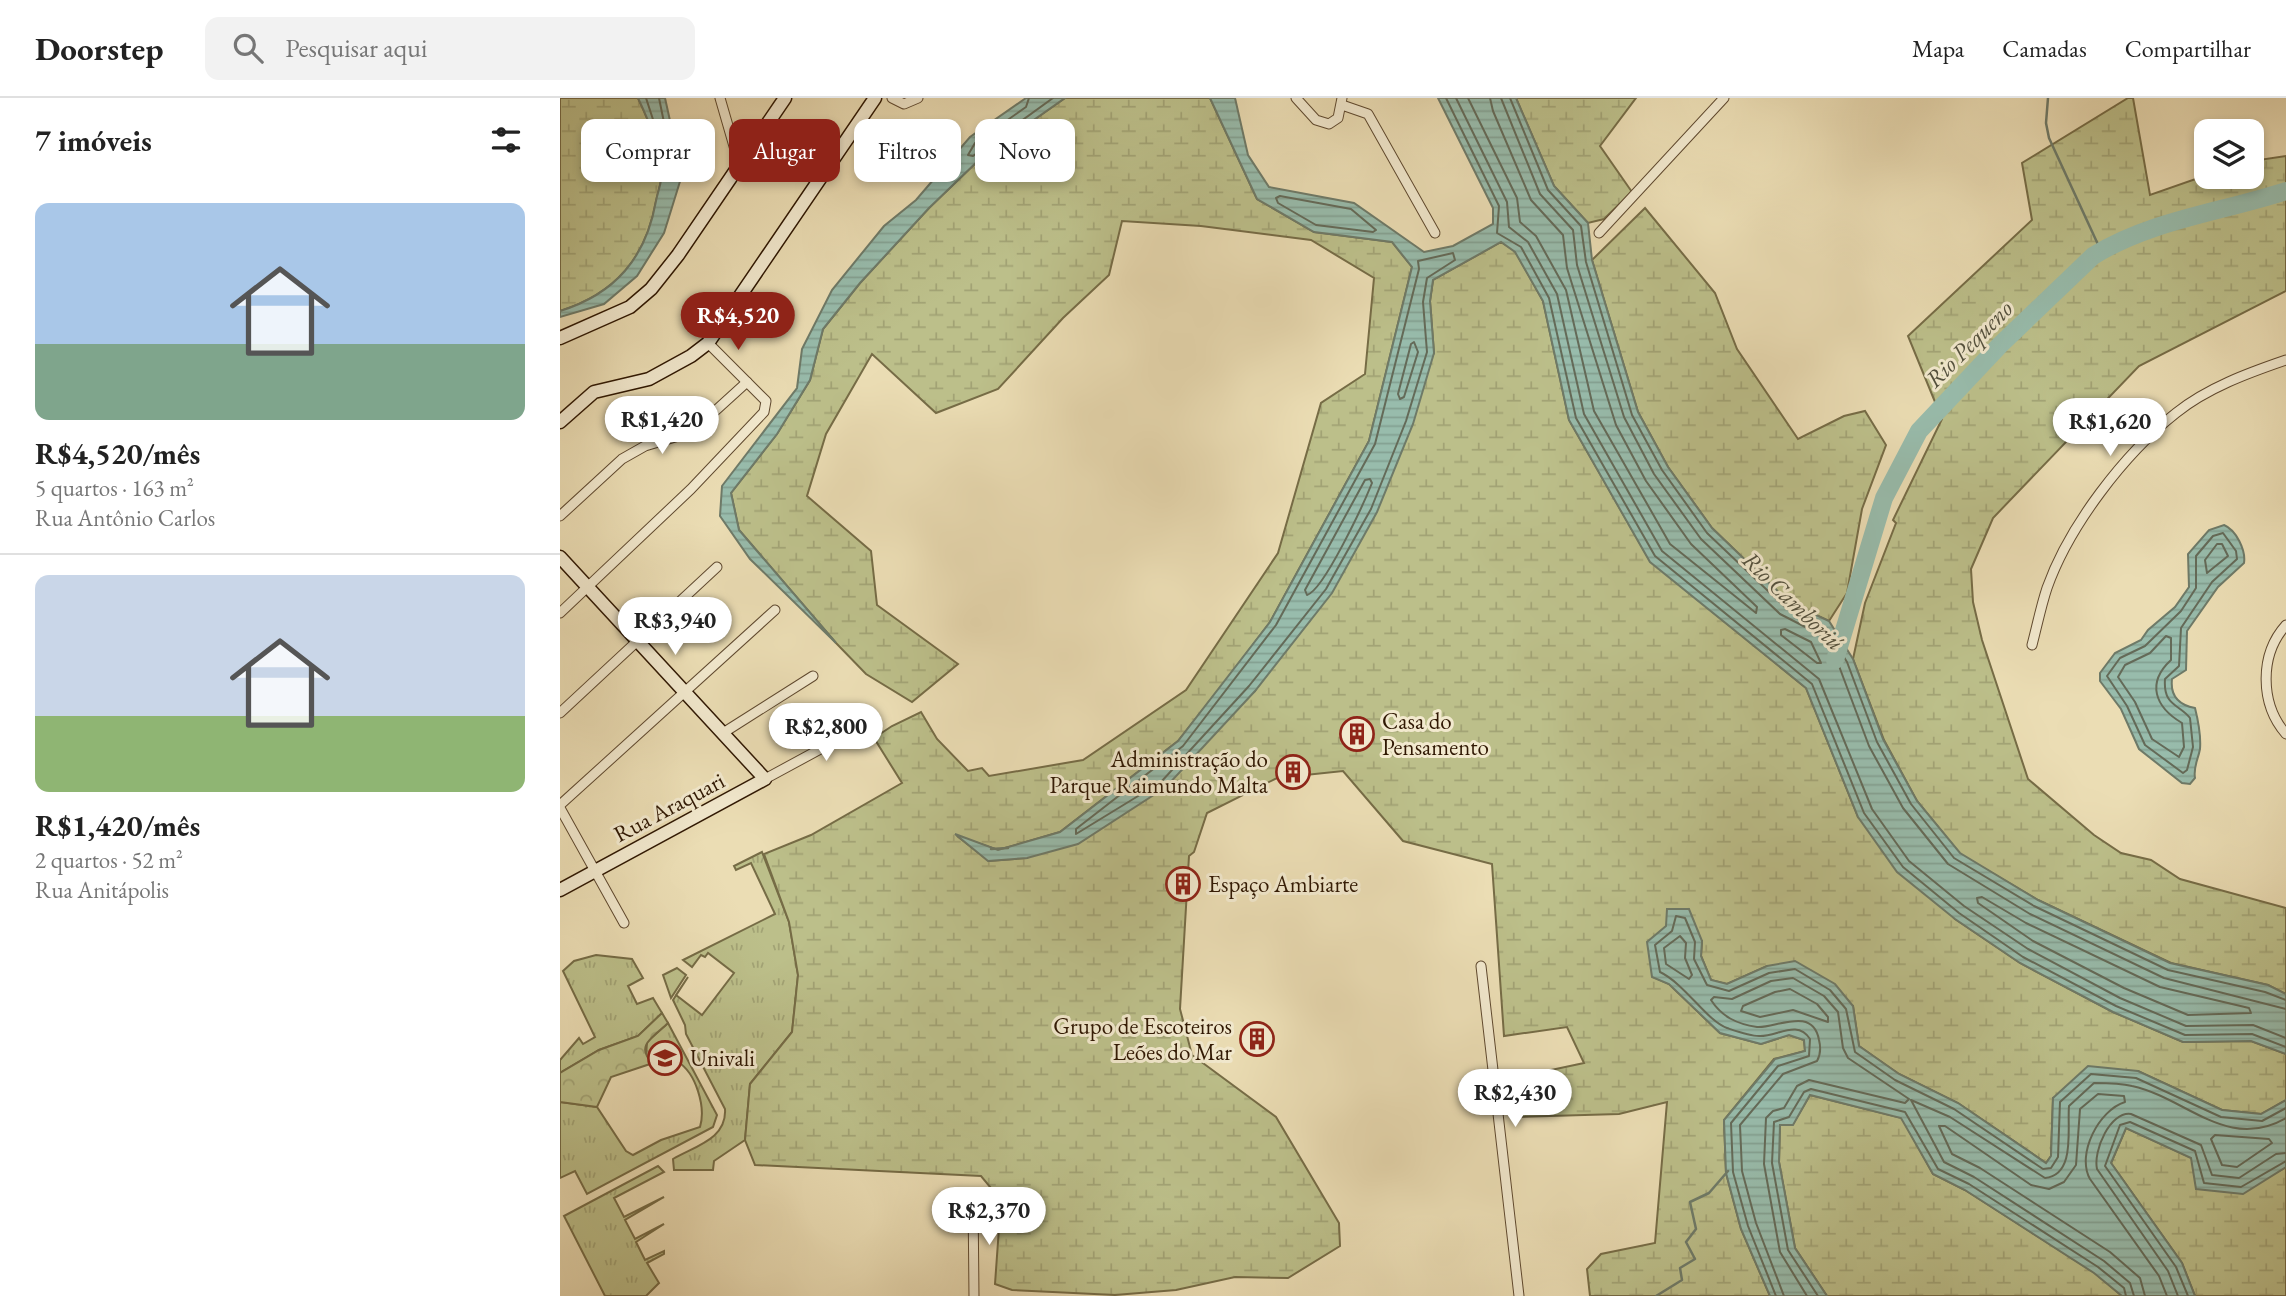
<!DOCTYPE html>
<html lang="pt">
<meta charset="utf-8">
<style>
:root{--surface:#fff;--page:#f2f2f2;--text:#222;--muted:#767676;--line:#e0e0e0;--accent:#8f2418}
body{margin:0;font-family:"EB Garamond",serif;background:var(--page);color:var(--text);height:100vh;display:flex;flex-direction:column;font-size:26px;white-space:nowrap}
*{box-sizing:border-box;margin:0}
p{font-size:23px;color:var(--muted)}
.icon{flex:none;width:38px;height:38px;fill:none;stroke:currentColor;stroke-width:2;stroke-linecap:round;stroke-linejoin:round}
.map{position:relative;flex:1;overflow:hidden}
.drawer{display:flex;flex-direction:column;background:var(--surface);width:560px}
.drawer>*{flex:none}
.top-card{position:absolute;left:21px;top:21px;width:665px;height:63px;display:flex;gap:14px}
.fabs{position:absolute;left:1634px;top:21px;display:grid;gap:14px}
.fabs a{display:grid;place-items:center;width:70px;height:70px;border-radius:14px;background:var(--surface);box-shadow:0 4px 10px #0003;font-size:35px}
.price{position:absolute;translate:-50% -60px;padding:0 16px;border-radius:24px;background:#fff;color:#222;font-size:23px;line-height:46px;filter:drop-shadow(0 2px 4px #0008)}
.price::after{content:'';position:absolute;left:50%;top:42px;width:21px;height:16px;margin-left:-10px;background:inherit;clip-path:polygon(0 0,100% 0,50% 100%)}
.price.current{background:var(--accent);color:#fff}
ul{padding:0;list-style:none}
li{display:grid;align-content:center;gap:14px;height:371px;padding:0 35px}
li+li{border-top:2px solid var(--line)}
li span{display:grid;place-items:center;height:217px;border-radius:14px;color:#555}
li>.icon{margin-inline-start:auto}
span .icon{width:126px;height:126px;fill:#fffc;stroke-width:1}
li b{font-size:30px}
h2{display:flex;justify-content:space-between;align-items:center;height:84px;padding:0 35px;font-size:30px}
.chip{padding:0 24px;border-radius:14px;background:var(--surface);box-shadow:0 4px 10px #0003;font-size:24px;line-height:63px}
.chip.current{background:var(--accent);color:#fff}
header{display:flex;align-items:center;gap:42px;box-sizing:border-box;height:98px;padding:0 35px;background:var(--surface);border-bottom:2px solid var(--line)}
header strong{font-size:33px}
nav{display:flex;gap:38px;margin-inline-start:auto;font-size:24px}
.search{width:490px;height:63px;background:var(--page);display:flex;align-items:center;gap:18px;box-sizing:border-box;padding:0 24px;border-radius:14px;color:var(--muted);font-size:26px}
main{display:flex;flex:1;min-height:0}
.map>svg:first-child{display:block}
</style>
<header>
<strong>Doorstep</strong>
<div class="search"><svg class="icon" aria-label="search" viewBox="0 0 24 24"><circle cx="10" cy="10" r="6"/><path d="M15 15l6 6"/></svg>Pesquisar aqui</div>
<nav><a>Mapa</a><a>Camadas</a><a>Compartilhar</a></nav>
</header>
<main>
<section class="drawer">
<h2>7 imóveis<svg class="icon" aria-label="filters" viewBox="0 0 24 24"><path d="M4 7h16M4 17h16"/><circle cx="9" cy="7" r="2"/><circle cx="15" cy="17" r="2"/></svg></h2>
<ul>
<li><span style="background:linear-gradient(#a9c7e8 65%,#7fa58c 0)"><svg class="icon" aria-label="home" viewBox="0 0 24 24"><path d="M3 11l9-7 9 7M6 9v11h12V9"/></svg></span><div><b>R$4,520/mês</b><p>5 quartos · 163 m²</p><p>Rua Antônio Carlos</p></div></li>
<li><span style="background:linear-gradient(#c9d6e8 65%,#8fb573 0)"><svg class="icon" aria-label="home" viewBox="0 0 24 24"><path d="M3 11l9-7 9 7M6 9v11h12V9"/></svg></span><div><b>R$1,420/mês</b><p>2 quartos · 52 m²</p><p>Rua Anitápolis</p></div></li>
</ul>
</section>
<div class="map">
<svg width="1726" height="1198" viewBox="0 0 1726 1198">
<defs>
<pattern id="grass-tufts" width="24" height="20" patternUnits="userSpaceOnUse" patternTransform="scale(1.75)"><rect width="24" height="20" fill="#bcbf8a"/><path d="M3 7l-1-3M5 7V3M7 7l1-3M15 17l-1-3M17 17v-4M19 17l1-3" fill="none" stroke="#a2a375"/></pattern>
<pattern id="forest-crowns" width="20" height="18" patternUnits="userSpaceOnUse" patternTransform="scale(1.75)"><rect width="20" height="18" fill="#bcbf8a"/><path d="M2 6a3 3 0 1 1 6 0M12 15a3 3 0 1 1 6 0" fill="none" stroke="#a2a375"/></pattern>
<pattern id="wetland-marsh" width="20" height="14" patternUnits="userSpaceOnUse" patternTransform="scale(1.75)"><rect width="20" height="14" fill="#bcbf8a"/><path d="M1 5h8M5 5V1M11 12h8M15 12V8" fill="none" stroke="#a2a375"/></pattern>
<pattern id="water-rules" width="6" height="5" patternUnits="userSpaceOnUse" patternTransform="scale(1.75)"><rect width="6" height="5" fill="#98bcac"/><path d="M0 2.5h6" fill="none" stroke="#83a192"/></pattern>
</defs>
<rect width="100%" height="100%" fill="#ebddb4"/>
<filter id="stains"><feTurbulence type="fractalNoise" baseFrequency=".00286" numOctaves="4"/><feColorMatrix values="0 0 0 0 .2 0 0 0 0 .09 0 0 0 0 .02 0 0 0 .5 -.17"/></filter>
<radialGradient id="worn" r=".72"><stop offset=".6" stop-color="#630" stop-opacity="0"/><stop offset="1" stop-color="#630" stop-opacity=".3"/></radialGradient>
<g fill="url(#grass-tufts)" stroke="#766c46" stroke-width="2">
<path d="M 202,754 L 229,824 L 238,877 L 232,934 L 190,986 L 185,1042 L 154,1063 L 153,1072 L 114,1072 L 113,1061 C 135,1048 167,1041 165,1011 L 126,936 L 125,927 L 113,902 L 128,879 L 116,897 L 142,917 L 174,875 L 148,855 L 145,859 L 141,857 L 132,869 L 123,862 L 215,816 L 191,765 L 176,772 L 174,768 Z"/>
<polygon points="36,857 72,861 83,880 68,888 77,906 93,900 102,915 78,938 39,952 0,975 0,962 19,940 23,946 35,939 3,873 14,863"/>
<polygon points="117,870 126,877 111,900 103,877"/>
<path d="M 108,925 L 157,1017 L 153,1029 L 27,1096 L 15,1073 L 0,1080 L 0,1004 L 37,1009 L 66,1053 L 73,1057 L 101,1042 L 140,1029 C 146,1009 136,975 118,964 L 100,968 L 86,959 L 87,944 Z"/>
<polygon points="98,1068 104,1074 54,1100 64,1119 104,1099 65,1122 75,1141 104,1126 76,1144 85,1162 104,1153 104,1156 87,1165 99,1185 86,1198 45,1198 4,1118"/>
</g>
<path fill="url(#forest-crowns)" stroke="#766c46" stroke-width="2" d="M 102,915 L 108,925 C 96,937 73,948 93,965 L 51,979 L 37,1009 L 0,1004 L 0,975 L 39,952 L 78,938 Z"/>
<g fill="url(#wetland-marsh)" stroke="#766c46" stroke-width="2">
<path d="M 0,0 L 78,0 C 88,21 99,49 102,71 C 103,81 98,93 96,103 C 86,160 55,196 0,213 Z"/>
<polygon points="505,0 650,0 697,101 754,134 832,144 852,169 809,343 710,524 667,581 618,643 500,734 438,752 397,738 429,763 467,760 695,593 874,255 870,203 873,182 941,144 955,153 983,203 1009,322 1090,463 1246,590 1298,719 1395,821 1460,865 1553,914 1623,944 1691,943 1726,956 1726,1002 1701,1016 1662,1012 1578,973 1493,1000 1491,1058 1486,1065 1398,1005 1339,976 1299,948 1293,908 1207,868 1167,886 1151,882 1141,858 1142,843 1106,828 1093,879 1109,886 1160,935 1201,946 1229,937 1244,942 1245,953 1214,961 1164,1022 1166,1075 1181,1131 1210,1198 1030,1198 1027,1171 1041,1156 1095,1145 1107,1004 1059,1016 954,1019 949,981 1024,965 1007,929 944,938 932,766 843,743 783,673 717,680 647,715 634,754 629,758 620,911 632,957 716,1019 779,1125 780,1148 728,1180 675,1179 616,1192 555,1197 452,1192 435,1186 441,1102 421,1078 195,1067 185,1042 190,986 232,934 238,877 229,824 204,756 251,737 342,685 314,640 332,628 361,614 377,641 408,673 422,670 429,678 523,662 626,592 718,455 761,305 805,276 814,180 751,142 641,128 562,123 549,177 503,220 438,291 376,315 312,256 266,336 247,398 311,453 317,507 398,566 352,604 306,576 276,545 179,432 171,395 217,336 250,282 263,231 300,185 369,110 424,57"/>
<polygon points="956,0 1076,0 1040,48 1072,94 1044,121 1028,125 994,88"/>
<polygon points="1568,0 1573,0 1590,97 1647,77 1692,79 1692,63 1726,58 1726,193 1579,268 1433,420 1411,471 1413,504 1422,542 1468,681 1534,737 1561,755 1591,762 1620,781 1726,810 1726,896 1708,887 1611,865 1478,802 1400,756 1357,703 1324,642 1293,561 1305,505 1336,425 1333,422 1382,321 1348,238 1472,122 1462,65"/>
<polygon points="1085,110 1155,195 1177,251 1238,341 1284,318 1305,313 1326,347 1302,411 1287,495 1269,523 1230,505 1152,430 1108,369 1078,314 1032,162"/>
<polygon points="1250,997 1342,1020 1373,1076 1405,1092 1535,1175 1562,1198 1267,1198 1235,1150 1219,1064 1220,1026 1233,1026"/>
<polygon points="1566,1030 1632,1060 1705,1081 1726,1069 1726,1198 1635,1198 1622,1165 1551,1065"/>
</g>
<g fill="url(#water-rules)" stroke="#6e7a68" stroke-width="2">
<path d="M 78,0 L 105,0 L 122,77 L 104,135 L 77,178 L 44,206 L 0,219 L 0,213 C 55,196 86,160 96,103 C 98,93 103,81 102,71 C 99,49 88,21 78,0 Z"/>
<polygon points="466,0 505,0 424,57 369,110 300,185 263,231 250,282 217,336 171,395 179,432 276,545 190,461 160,418 162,388 237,290 242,251 272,192 324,128 356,102 410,39"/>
<polygon points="650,0 675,0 688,57 709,89 794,105 864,154 893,148 933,126 933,110 878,0 956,0 994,88 1028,125 1032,162 1078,314 1108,369 1152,430 1230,505 1269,523 1293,561 1323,641 1357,703 1400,755 1478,802 1610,865 1708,887 1726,896 1726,956 1691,943 1623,944 1553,914 1460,865 1395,821 1337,774 1298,719 1246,590 1090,464 1009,322 983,203 955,154 941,144 873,182 870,203 874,255 853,326 817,414 772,495 695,593 606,689 518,746 467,760 428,763 395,736 438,752 500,734 618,643 710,524 809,343 852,169 832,144 754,134 697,101"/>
<path d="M 1664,427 C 1676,432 1686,452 1684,465 L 1658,489 L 1627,533 L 1626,572 L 1612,581 C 1610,598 1619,607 1635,610 C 1638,622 1641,639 1640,651 C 1638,662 1633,669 1635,680 L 1630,686 L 1622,685 L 1579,651 L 1561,611 L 1540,583 L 1540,575 L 1555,555 L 1581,542 L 1588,532 L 1615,509 L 1629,489 L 1628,456 L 1649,432 Z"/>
<polygon points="1107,811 1129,811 1142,843 1141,858 1151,882 1167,886 1207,868 1235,863 1275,886 1293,908 1299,948 1339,976 1398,1005 1486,1065 1491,1058 1493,1000 1528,968 1578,973 1662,1012 1701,1016 1726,1002 1726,1069 1683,1096 1636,1091 1631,1060 1566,1030 1551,1065 1622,1165 1635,1198 1562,1198 1534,1175 1405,1092 1373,1076 1341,1020 1250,997 1233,1027 1220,1027 1219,1064 1235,1150 1267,1198 1210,1198 1181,1131 1166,1075 1164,1022 1215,961 1245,953 1244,942 1229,937 1201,946 1160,935 1109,886 1092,879 1087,844 1106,828"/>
</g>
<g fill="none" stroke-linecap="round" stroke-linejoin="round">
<g stroke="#646a58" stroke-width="2">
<polyline points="86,0 101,46 105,48 108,44 99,0"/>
<polyline points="469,0 466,9 415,45 408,57 413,58 493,0"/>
<polyline points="886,0 939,108 937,135 961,149 989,200 1016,320 1095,458 1252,586 1304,715 1343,769 1399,815 1463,859 1556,908 1625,937 1692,936 1726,949"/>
<polyline points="896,0 947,104 949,129 968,144 997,196 1024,316 1102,453 1259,581 1312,711 1349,763 1404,808 1468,851 1560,900 1626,928 1693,927 1726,940"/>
<polyline points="908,0 957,100 960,124 976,138 1006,192 1034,313 1110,446 1196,515 1197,509 1131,446 1086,383 1056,327 1007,170 1003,137 971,102 933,13 930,0"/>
<polyline points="941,0 980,96 1013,132 1017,167 1064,319 1094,376 1141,441 1220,516 1259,536 1279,568 1309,648 1343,710 1388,766 1470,816 1604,880 1726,911"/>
<polyline points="950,0 988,92 1021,128 1026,164 1072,317 1102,372 1147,435 1226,510 1265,529 1287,564 1317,644 1351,706 1394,760 1474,808 1608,872 1705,894 1726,902"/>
<polygon points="720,98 791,111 816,132 813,134 756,127 718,105 716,100"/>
<polygon points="893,155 895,162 867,180 863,204 867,254 846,323 811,411 766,491 689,588 601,684 516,736 516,731 623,648 716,527 815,346 859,171 858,163"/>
<polygon points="854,244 858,254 844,299 840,301 838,296 851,246"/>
<path d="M 810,381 L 812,385 C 804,405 764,492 747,497 L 745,492 L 805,382 Z"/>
<path d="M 1663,435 L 1676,453 L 1677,461 L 1652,484 L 1621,530 L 1619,568 L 1605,581 C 1603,608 1619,606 1630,620 L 1633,649 L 1627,672 L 1623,675 L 1585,647 L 1567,608 L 1547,578 L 1560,560 L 1585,548 L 1621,513 L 1636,490 L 1636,458 L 1653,438 Z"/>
<polygon points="1657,446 1662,446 1668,458 1647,475 1645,462"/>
<polygon points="1225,531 1251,544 1261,565 1257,565 1221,537 1221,532"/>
<path d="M 1606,538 L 1611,540 L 1611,562 C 1586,585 1595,609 1622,625 L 1624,649 L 1619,659 L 1592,641 L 1575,604 L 1558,579 L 1565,567 L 1590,555 Z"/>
<polygon points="1422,799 1466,825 1600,889 1689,910 1691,915 1628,917 1564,890 1473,843 1418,805 1417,800"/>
<polygon points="1120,838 1126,845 1125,860 1132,877 1129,881 1106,866 1104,850"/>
<polygon points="1230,891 1257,906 1268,919 1268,924 1233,912 1200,919 1181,913 1183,908 1215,894"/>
<polygon points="1655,1037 1709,1041 1712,1045 1677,1069 1662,1067 1651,1041"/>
<path d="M 1216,1198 L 1188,1128 L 1173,1074 L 1171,1025 L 1218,968 L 1249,958 L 1250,941 C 1237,921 1217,939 1199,938 C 1190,938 1176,933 1167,930 C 1147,923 1125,886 1100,874 L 1095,847 L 1112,833 L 1116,818 L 1125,820 L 1135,844 L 1134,861 L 1147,887 L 1169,893 L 1209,875 L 1235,871 L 1270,892 L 1286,911 L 1295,954 L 1335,982 L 1394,1011 L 1483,1071 L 1491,1070 L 1498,1059 L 1500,1004 L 1531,976 L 1576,980 L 1661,1019 L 1702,1023 L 1726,1010"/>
<path d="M 1224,1198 L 1196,1125 L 1182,1073 L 1180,1027 L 1223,976 L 1257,963 C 1261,956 1261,950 1259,942 C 1253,907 1214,931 1197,929 C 1177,926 1162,919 1151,902 L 1154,899 L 1172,901 L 1211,883 L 1233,880 L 1264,898 L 1278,914 L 1283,950 L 1288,960 L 1349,1001 L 1345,1005 L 1249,982 L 1237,988 L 1224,1010 L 1213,1013 L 1206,1020 L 1204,1066 L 1220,1154 L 1247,1198"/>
<polyline points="1258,1198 1228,1152 1212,1065 1214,1024 1229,1019 1244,994 1251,991 1345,1014 1378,1071 1409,1086 1538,1169 1564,1190 1566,1198"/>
<path d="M 1574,1198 L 1570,1185 L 1544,1163 L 1414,1079 L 1384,1064 L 1351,1002 L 1390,1019 L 1485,1080 C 1516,1077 1507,1030 1509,1008 L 1534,985 C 1546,985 1560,985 1572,988 C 1627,1000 1667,1054 1726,1020"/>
<path d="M 1585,1198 L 1580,1180 L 1550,1154 L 1420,1070 L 1392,1056 L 1379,1028 L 1385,1028 L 1471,1087 L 1489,1091 L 1504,1084 L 1516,1067 L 1520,1011 L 1538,996 L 1564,998 L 1565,1004 C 1539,1012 1516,1056 1530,1081 L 1599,1178 L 1607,1198"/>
<path d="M 1618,1198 L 1608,1173 L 1537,1071 C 1533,1053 1550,1013 1571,1016 L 1641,1047 L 1652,1077 L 1679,1080 L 1716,1056 L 1726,1055"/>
<polyline points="1628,1198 1616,1169 1545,1068 1560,1027 1570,1024 1635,1053 1644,1085 1681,1089 1726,1063"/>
</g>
<g stroke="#6e7a68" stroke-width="2.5">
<polyline points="1488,0 1486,25 1489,40 1541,153"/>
<polyline points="431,751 448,750"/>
<polyline points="1096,1198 1122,1182 1120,1170 1135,1161 1126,1144 1136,1131 1130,1104 1149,1095 1168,1073"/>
</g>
<path stroke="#98bcac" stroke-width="18" d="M 1275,562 L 1324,400 L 1359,333 L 1440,247 L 1533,158 C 1591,122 1662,114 1726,93"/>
<g stroke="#5f492f" stroke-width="11">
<g id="street">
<polyline points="160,0 180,69"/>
<polyline points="332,0 344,6 358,0"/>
<polyline points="736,0 756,22 769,26 778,20 782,0"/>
<polyline points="782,7 808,16 875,135"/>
<polyline points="1039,135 1164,0"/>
<polyline points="0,418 62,361 85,348 132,334 187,284"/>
<polyline points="0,515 131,391 204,314 206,303 148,245"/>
<path d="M 1726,527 C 1699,557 1700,606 1726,636"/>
<path d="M 1472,547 C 1477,528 1481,508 1487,490 C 1509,428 1564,356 1616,315 C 1647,290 1688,275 1726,262"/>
<polyline points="0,615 157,469"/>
<polyline points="163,635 253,578"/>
<polyline points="205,681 312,623"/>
<polyline points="0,707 215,512"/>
<polyline points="0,710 64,825"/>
<polyline points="921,868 959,1198"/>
<polyline points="413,1100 414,1198"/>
</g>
</g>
<g stroke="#301803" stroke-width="15">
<g id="secondary">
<polyline points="0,240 70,209 91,191 118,157 225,0"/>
<polyline points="0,324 34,294 89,281 131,258 148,245 315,0"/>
<polyline points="0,459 205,681 0,792"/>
</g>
</g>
<use href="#street" stroke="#f2e9ce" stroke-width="9"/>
<use href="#secondary" stroke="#f2e9ce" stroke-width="12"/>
</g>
<defs>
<g id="building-ring" transform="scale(1.75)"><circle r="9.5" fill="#f2e9ce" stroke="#8f2418" stroke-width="1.5"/><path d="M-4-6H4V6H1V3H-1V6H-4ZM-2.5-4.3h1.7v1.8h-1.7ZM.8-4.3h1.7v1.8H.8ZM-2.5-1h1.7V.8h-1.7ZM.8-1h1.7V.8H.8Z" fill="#8f2418"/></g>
<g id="university-ring" transform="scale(1.75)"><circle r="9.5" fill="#f2e9ce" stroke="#8f2418" stroke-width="1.5"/><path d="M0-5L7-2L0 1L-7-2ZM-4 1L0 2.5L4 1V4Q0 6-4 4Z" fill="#8f2418"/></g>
</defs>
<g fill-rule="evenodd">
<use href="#building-ring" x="797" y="636"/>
<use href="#building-ring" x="733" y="674"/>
<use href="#building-ring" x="623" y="786"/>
<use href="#building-ring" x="697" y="941"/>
<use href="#university-ring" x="105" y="960"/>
</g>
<g text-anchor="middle" stroke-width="6" stroke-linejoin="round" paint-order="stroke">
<g font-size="23" fill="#301803" stroke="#f2e9ce" text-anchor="start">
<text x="822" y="631">Casa do<tspan x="822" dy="26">Pensamento</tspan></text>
<text x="708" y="669" text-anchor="end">Administração do<tspan x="708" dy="26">Parque Raimundo Malta</tspan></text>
<text x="648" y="794">Espaço Ambiarte</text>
<text x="672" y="936" text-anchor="end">Grupo de Escoteiros<tspan x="672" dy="26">Leões do Mar</tspan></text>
<text x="130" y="968">Univali</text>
</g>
<g font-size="23" fill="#301803" stroke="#f2e9ce">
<text transform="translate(109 709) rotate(-28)" y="8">Rua Araquari</text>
</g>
<g font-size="24" font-style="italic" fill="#54513e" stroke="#f2e9ce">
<text transform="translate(1409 246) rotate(-45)" y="8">Rio Pequeno</text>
<text transform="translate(1233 503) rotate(44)" y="8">Rio Camboriú</text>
</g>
</g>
<rect width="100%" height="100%" filter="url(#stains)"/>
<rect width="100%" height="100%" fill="url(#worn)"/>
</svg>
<div class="fabs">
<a><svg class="icon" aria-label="layers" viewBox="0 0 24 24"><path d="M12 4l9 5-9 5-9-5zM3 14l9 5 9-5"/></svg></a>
</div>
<b class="price current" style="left:178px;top:254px">R$4,520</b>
<b class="price" style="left:102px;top:358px">R$1,420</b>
<b class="price" style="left:1550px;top:360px">R$1,620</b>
<b class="price" style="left:115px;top:559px">R$3,940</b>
<b class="price" style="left:266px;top:665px">R$2,800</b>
<b class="price" style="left:955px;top:1031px">R$2,430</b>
<b class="price" style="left:429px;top:1149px">R$2,370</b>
<div class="top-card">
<a class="chip">Comprar</a>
<a class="chip current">Alugar</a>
<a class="chip">Filtros</a>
<a class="chip">Novo</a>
</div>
</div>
</main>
